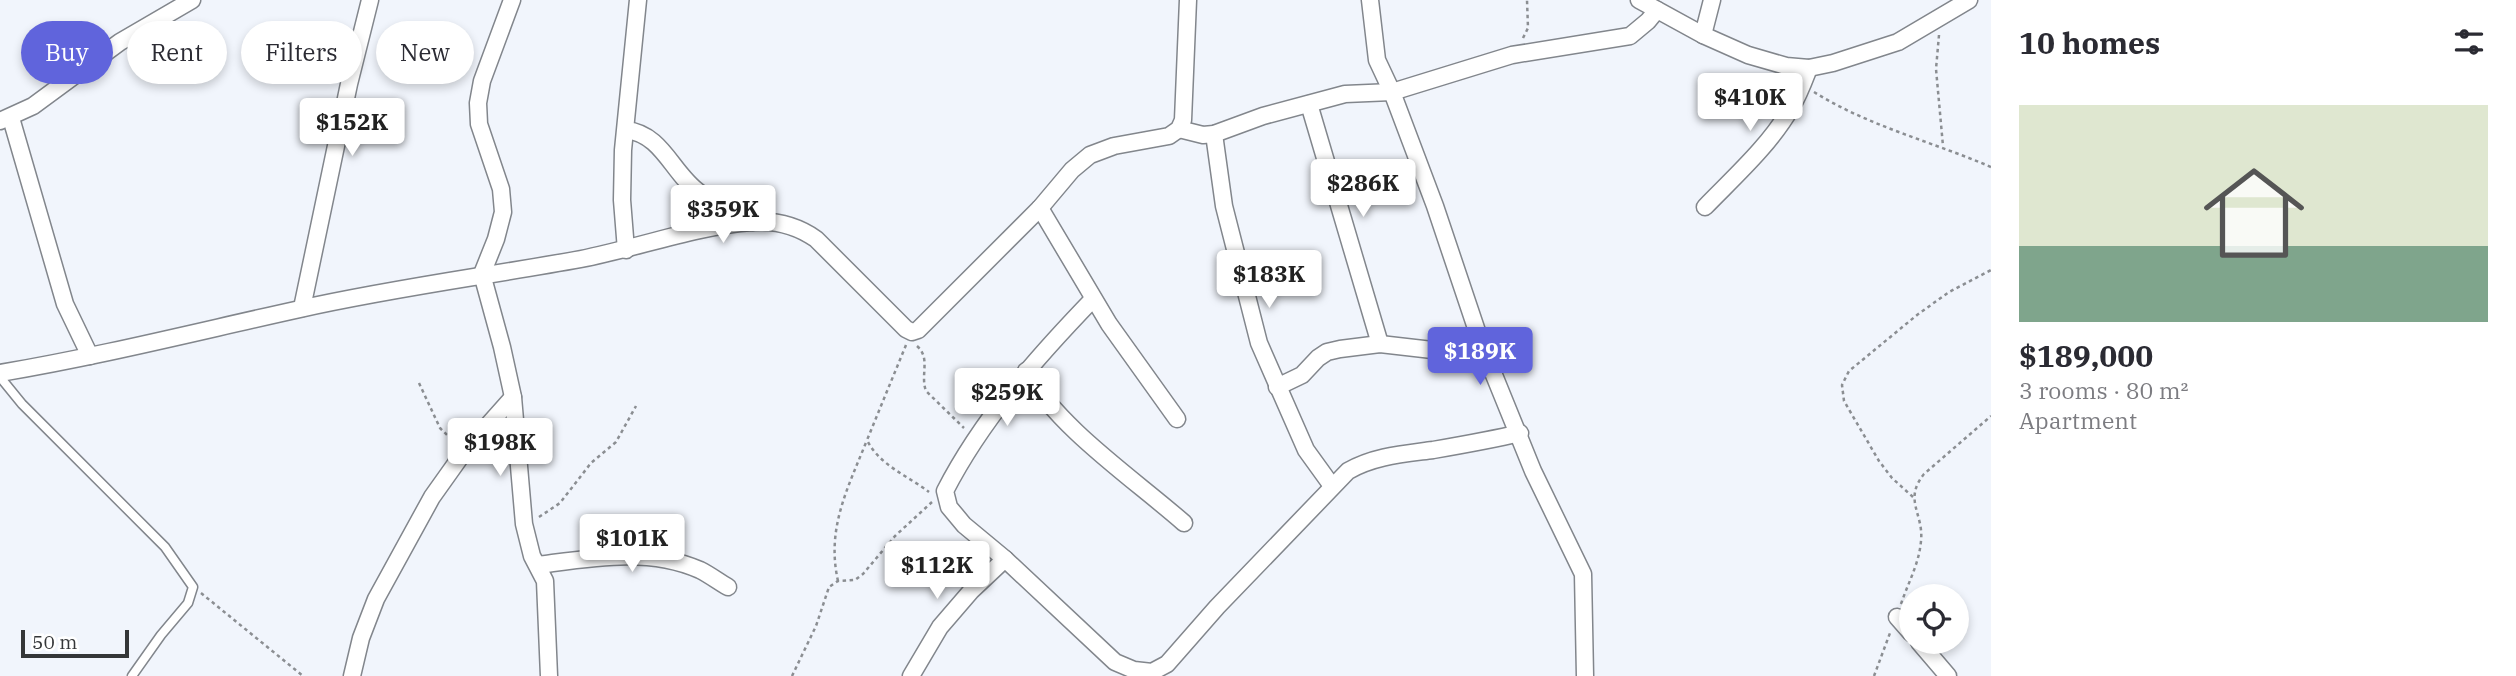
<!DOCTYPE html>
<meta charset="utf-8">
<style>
:root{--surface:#fff;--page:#f2f2f3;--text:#2b2b33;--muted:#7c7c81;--line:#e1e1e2;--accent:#6064dc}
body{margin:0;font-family:"IBM Plex Serif",serif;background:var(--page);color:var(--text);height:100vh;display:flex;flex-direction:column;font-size:26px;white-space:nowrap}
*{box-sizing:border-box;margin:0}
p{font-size:23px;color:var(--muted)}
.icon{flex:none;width:38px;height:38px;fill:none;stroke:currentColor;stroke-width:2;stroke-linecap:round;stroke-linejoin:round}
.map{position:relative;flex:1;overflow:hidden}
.drawer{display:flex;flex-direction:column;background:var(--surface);width:525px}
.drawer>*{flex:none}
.top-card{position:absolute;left:21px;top:21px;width:665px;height:63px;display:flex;gap:14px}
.buttons{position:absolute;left:1899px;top:584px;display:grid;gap:14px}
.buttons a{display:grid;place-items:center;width:70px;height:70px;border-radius:50%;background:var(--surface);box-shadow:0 4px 10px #0003;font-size:35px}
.scale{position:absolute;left:21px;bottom:18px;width:108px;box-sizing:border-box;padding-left:7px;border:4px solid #343638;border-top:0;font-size:19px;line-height:24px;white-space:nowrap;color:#343638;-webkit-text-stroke:5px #fff;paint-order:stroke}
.price{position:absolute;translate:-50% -60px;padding:0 16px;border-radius:7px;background:#fff;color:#222;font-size:23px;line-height:46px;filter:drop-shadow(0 2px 4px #0008)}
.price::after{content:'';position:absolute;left:50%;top:42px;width:21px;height:16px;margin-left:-10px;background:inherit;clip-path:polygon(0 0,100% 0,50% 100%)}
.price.active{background:var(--accent);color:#fff}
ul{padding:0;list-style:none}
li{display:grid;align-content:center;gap:14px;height:371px;padding:0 28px}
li+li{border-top:2px solid var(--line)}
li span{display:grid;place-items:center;height:217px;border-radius:0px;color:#555}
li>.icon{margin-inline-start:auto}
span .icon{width:126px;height:126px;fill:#fffc;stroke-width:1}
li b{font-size:30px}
h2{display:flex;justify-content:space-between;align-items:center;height:84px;padding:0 28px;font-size:30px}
.tag{padding:0 24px;border-radius:32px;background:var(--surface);box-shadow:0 4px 10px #0003;font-size:24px;line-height:63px}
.tag.active{background:var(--accent);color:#fff}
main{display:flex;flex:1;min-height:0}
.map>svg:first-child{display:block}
</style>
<main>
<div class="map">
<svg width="1991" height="676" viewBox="0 0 1991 676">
<rect width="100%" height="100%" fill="#f1f5fc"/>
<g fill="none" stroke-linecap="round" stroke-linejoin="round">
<g stroke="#82868c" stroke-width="11">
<polyline id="service" points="0,377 22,404 165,547 193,587 188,603 161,635 132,676"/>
</g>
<g stroke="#82868c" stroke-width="19">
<g id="minor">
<polyline points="512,0 482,81 478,103 479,124 501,189 503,212 496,239 482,274 502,347 513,397 524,524 532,556 545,581 549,676"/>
<polyline points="1370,0 1377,60 1392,92 1435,206 1481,343 1533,471 1583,574 1585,676"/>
<polyline points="1639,0 1703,35 1748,55 1786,66 1809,68 1833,63 1898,42 1969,0"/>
<polyline points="1703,35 1712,0"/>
<polyline points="1309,104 1380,344"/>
<polyline points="11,118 65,304 90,356"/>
<polyline points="0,121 33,106 120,42 192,0"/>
<polyline points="1179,129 1203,135 1214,134 1263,116 1345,94 1392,92 1512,55 1630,36 1648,21 1657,10"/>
<path d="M 626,130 C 663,134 672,174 700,193 C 722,206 732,199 753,222"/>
<polyline points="1214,134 1224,206 1259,343 1306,450 1332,486"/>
<path d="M 1705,207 C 1735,176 1769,146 1791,108 C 1799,95 1804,81 1809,68"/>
<polyline points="1040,208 1109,324 1177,419"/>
<polyline points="626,250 622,200 623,150 638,0"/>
<path d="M 1093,299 C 1037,357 982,419 945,491 L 949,507 L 964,525 L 1005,559 L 1115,662 L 1134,670 L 1152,672 L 1167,664 L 1217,607 L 1348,471 C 1374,456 1403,454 1433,450 C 1462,445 1491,440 1520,433"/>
<polyline points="302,308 349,84 370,0"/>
<path d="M 1026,371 C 1058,428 1134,479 1184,523"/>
<path d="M 0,373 C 101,356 200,331 300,309 C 393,288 488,276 581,259 C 637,248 697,226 752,222 C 776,220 796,225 816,239 L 906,329 L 912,332 L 918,330 L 1040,208 L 1072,170 L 1090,155 L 1114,146 L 1169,136 L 1179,129 L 1183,120 L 1188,0"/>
<polyline points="1277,387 1302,375 1318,358 1327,352 1340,349 1380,344 1441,351 1457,350 1481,343"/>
<path d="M 538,565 C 591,558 649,547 700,570 C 710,575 719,582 728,587"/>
<polyline points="1897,617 1911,633"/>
<polyline points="1919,642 1948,676"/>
<polyline points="352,676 361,638 376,599 432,497 464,452 513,397"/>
<polyline points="911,676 940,627 971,591 1005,559"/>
</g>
</g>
<g stroke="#8b8e92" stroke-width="2.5" stroke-dasharray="3.5 3.5" stroke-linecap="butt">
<polyline points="1939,35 1936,69 1943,146"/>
<polyline points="1523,38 1528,28 1527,0"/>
<path d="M 1814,92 C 1868,126 1933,142 1991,167"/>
<path d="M 906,345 L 867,440 C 879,465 908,476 929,492"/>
<path d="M 917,346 C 931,358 920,375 926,391 L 964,428"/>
<polyline points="419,383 440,428 454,442"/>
<polyline points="1913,497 1892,478 1879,461 1844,401 1842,385 1849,371 1917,315 1949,292 1991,270"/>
<polyline points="539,517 560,503 591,463 616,442 636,406"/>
<path d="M 838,581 C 826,528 848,488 867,440"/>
<polyline points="201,593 303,676"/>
<path d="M 1901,604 C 1908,583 1919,564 1921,541 C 1924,514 1903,500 1924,474 L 1991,416"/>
<polyline points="792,676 816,626 829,587 838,581 855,580 863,574 895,536 932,502"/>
<polyline points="1874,676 1890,633"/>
</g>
<use href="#service" stroke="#fff" stroke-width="8"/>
<use href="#minor" stroke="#fff" stroke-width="16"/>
</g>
</svg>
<div class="buttons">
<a><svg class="icon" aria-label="locate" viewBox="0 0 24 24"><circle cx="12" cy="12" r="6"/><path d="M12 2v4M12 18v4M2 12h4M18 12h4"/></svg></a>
</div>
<div class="scale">50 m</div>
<b class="price" style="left:1750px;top:133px">$410K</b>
<b class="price" style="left:352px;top:158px">$152K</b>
<b class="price" style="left:1363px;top:219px">$286K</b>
<b class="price" style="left:723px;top:245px">$359K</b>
<b class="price" style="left:1269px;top:310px">$183K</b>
<b class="price active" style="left:1480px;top:387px">$189K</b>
<b class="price" style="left:1007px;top:428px">$259K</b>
<b class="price" style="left:500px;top:478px">$198K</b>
<b class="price" style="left:632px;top:574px">$101K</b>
<b class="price" style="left:937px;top:601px">$112K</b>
<div class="top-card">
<a class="tag active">Buy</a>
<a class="tag">Rent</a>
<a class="tag">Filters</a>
<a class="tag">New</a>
</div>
</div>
<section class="drawer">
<h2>10 homes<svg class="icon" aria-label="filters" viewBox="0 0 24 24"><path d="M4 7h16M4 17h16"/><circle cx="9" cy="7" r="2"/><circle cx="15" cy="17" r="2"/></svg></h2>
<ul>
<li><span style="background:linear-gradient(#dfe7d0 65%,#7fa58c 0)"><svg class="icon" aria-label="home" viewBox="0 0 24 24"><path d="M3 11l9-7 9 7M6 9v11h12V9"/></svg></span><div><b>$189,000</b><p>3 rooms · 80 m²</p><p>Apartment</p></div></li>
</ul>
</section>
</main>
